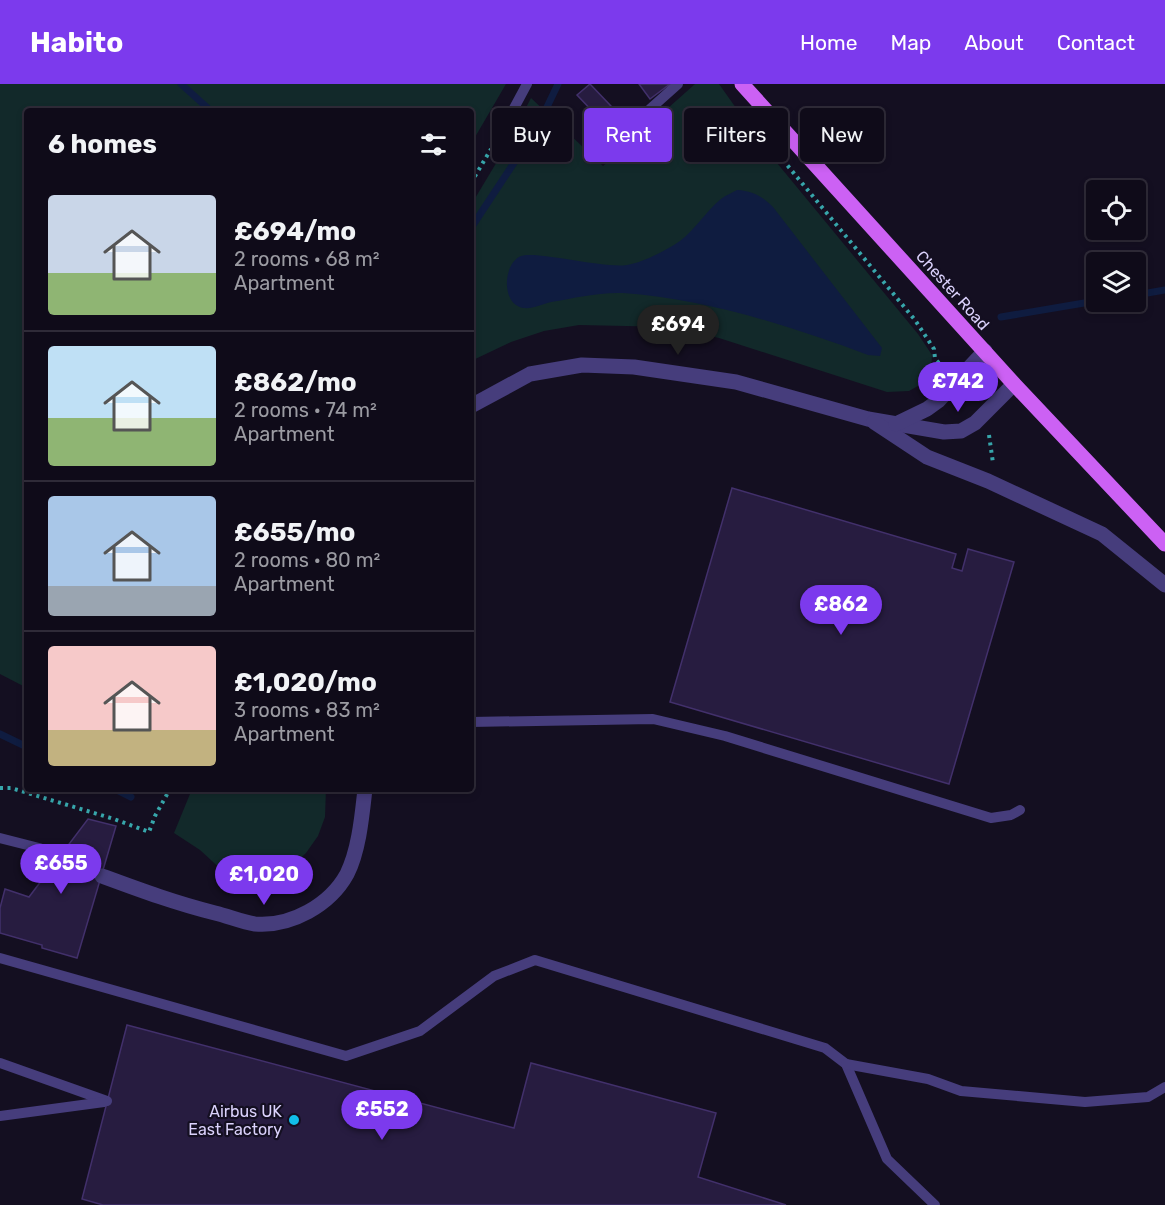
<!DOCTYPE html>
<meta charset="utf-8">
<style>
:root{--surface:#0f0b19;--page:#181422;--text:#f1f3f6;--muted:#9b9ba2;--line:#2f2b38;--accent:#7c3aed}
body{margin:0;font-family:Rubik,sans-serif;background:var(--page);color:var(--text);height:100vh;display:flex;flex-direction:column;font-size:22px;white-space:nowrap}
*{box-sizing:border-box;margin:0}
p{font-size:20px;color:var(--muted)}
.icon{flex:none;width:33px;height:33px;fill:none;stroke:currentColor;stroke-width:2;stroke-linecap:round;stroke-linejoin:round}
.map{position:relative;flex:1;overflow:hidden}
.details{position:absolute;left:24px;top:24px;width:450px;height:684px;display:flex;flex-direction:column;background:var(--surface);border-radius:6px;box-shadow:0 3px 9px #0003,0 0 0 2px var(--line)}
.details>*{flex:none}
.banner{position:absolute;left:492px;top:24px;width:570px;height:54px;display:flex;gap:12px}
.buttons{position:absolute;left:1086px;top:96px;display:grid;gap:12px}
.buttons a{display:grid;place-items:center;width:60px;height:60px;border-radius:6px;background:var(--surface);box-shadow:0 3px 9px #0003,0 0 0 2px var(--line);font-size:30px}
.price{position:absolute;translate:-50% -51px;padding:0 14px;border-radius:21px;background:var(--accent);color:#fff;font-size:20px;line-height:39px;filter:drop-shadow(0 2px 3px #0008)}
.price::after{content:'';position:absolute;left:50%;top:36px;width:18px;height:14px;margin-left:-9px;background:inherit;clip-path:polygon(0 0,100% 0,50% 100%)}
.price.active{background:#222;color:#fff}
ul{padding:0;list-style:none}
li{display:flex;align-items:center;gap:18px;height:150px;padding:0 24px}
li+li{border-top:2px solid var(--line)}
li span{display:grid;place-items:center;flex:none;width:168px;height:120px;border-radius:6px;color:#555}
li>.icon{margin-inline-start:auto}
span .icon{width:72px;height:72px;fill:#fffc;stroke-width:1}
li b{font-size:26px}
h2{display:flex;justify-content:space-between;align-items:center;height:72px;padding:0 24px;font-size:26px}
.pill{padding:0 21px;border-radius:6px;background:var(--surface);box-shadow:0 3px 9px #0003,0 0 0 2px var(--line);font-size:21px;line-height:54px}
.pill.active{background:var(--accent);color:#fff}
header{display:flex;align-items:center;gap:36px;box-sizing:border-box;height:84px;padding:0 30px;background:var(--accent);color:#fff}
header strong{font-size:28px}
nav{display:flex;gap:33px;margin-inline-start:auto;font-size:21px}
.map>svg:first-child{display:block}
</style>
<header>
<strong>Habito</strong>
<nav><a>Home</a><a>Map</a><a>About</a><a>Contact</a></nav>
</header>
<div class="map">
<svg width="1165" height="1121" viewBox="0 0 1165 1121">
<rect width="100%" height="100%" fill="#140f21"/>
<g fill="#12292a">
<polygon points="0,0 506,0 471,60 471,27 27,27 27,604 0,590"/>
<polygon points="695,0 719,0 763,62 918,250 932,271 931,289 925,298 909,307 887,308 719,254 672,243 579,241 544,247 511,258 471,277 471,121 504,66 531,14 603,82"/>
<polygon points="192,705 326,705 325,733 318,752 306,769 287,787 256,794 224,788 200,766 174,749"/>
</g>
<path fill="#0f1c40" d="M 737,106 C 753,107 762,112 773,123 L 882,264 L 880,272 L 868,271 C 790,242 707,215 623,209 C 599,208 574,214 551,218 C 543,220 532,225 524,224 C 521,224 518,222 516,221 C 502,211 505,181 519,173 C 531,165 603,185 627,181 C 644,178 665,167 680,157 C 696,145 706,127 721,115 C 726,111 732,109 737,106 Z"/>
<g fill="none" stroke-linecap="round" stroke-linejoin="round">
<g stroke="#0f1c40" stroke-width="7">
<polyline points="181,0 211,27"/>
<polyline points="471,144 537,44 558,0"/>
<polyline points="1136,211 1165,206"/>
<polyline points="1001,233 1096,217"/>
<polyline points="0,650 27,663"/>
<polyline points="115,705 131,713"/>
</g>
</g>
<g fill="#271c40" stroke="#42306b" stroke-width="1.5">
<polygon points="590,0 629,41 616,52 577,11"/>
<polygon points="639,0 670,0 650,15"/>
<polygon points="732,404 956,470 952,484 962,487 968,465 1014,478 949,700 670,618"/>
<polygon points="88,735 116,742 77,874 42,864 42,861 0,849 0,824 5,805 29,813"/>
<polygon points="127,941 514,1044 531,979 716,1029 698,1093 786,1121 103,1121 82,1115"/>
</g>
<g fill="none" stroke-linecap="round" stroke-linejoin="round">
<g stroke="#37a6ab" stroke-width="4" stroke-dasharray="3 4.5" stroke-linecap="butt">
<polyline points="778,70 915,236 934,265 935,275 945,285"/>
<polyline points="471,99 491,65"/>
<polyline points="989,351 993,379"/>
<polyline points="0,704 11,704 114,735 149,748 155,732 170,705"/>
</g>
<g stroke="#463d7c" stroke-width="10">
<polyline points="650,25 678,0"/>
<polyline points="498,54 527,0"/>
<polyline points="471,638 653,635 725,652 991,734 1011,731 1020,726"/>
<polyline points="0,754 39,764 60,772"/>
<polyline points="0,874 346,972 420,947 494,892 535,876 825,964 846,980 887,1075 935,1121"/>
<polyline points="0,979 107,1017"/>
<polyline points="846,980 928,995 961,1007 1085,1018 1148,1013 1165,1003"/>
<polyline points="0,1032 104,1018"/>
</g>
<g stroke="#463d7c" stroke-width="15">
<polyline points="471,322 530,290 582,281 634,283 736,298 868,335 944,348 961,347 975,339 1014,300"/>
<polyline points="874,338 927,373 988,397 1102,450 1165,501"/>
<polyline points="896,340 927,325 938,317 985,267"/>
<path d="M 102,792 C 140,806 175,819 215,829 C 228,832 242,838 255,840 C 291,843 330,821 347,790 C 359,766 362,732 365,705"/>
</g>
<polyline stroke="#cc61f4" stroke-width="15" points="742,0 1014,300 1165,460"/>
</g>
<circle fill="#11bee9" stroke="#140f21" stroke-width="2" cx="294" cy="1036" r="6"/>
<g text-anchor="middle" stroke-width="4.5" stroke-linejoin="round" paint-order="stroke">
<g font-size="16" fill="#dbd2fc" stroke="#140f21">
<text transform="translate(953 206) rotate(48)" y="6">Chester Road</text>
</g>
<g font-size="16" fill="#dbd2fc" stroke="#140f21" text-anchor="end">
<text x="282" y="1033">Airbus UK<tspan x="282" dy="18">East Factory</tspan></text>
</g>
</g>
</svg>
<div class="buttons">
<a><svg class="icon" aria-label="locate" viewBox="0 0 24 24"><circle cx="12" cy="12" r="6"/><path d="M12 2v4M12 18v4M2 12h4M18 12h4"/></svg></a>
<a><svg class="icon" aria-label="layers" viewBox="0 0 24 24"><path d="M12 4l9 5-9 5-9-5zM3 14l9 5 9-5"/></svg></a>
</div>
<b class="price active" style="left:678px;top:272px">£694</b>
<b class="price" style="left:958px;top:329px">£742</b>
<b class="price" style="left:841px;top:552px">£862</b>
<b class="price" style="left:61px;top:811px">£655</b>
<b class="price" style="left:264px;top:822px">£1,020</b>
<b class="price" style="left:382px;top:1057px">£552</b>
<div class="banner">
<a class="pill">Buy</a>
<a class="pill active">Rent</a>
<a class="pill">Filters</a>
<a class="pill">New</a>
</div>
<section class="details">
<h2>6 homes<svg class="icon" aria-label="filters" viewBox="0 0 24 24"><path d="M4 7h16M4 17h16"/><circle cx="9" cy="7" r="2"/><circle cx="15" cy="17" r="2"/></svg></h2>
<ul>
<li><span style="background:linear-gradient(#c9d6e8 65%,#8fb573 0)"><svg class="icon" aria-label="home" viewBox="0 0 24 24"><path d="M3 11l9-7 9 7M6 9v11h12V9"/></svg></span><div><b>£694/mo</b><p>2 rooms · 68 m²</p><p>Apartment</p></div></li>
<li><span style="background:linear-gradient(#bfe0f5 60%,#8fb573 0)"><svg class="icon" aria-label="home" viewBox="0 0 24 24"><path d="M3 11l9-7 9 7M6 9v11h12V9"/></svg></span><div><b>£862/mo</b><p>2 rooms · 74 m²</p><p>Apartment</p></div></li>
<li><span style="background:linear-gradient(#a9c7e8 75%,#9aa5b1 0)"><svg class="icon" aria-label="home" viewBox="0 0 24 24"><path d="M3 11l9-7 9 7M6 9v11h12V9"/></svg></span><div><b>£655/mo</b><p>2 rooms · 80 m²</p><p>Apartment</p></div></li>
<li><span style="background:linear-gradient(#f6c9c9 70%,#c2b280 0)"><svg class="icon" aria-label="home" viewBox="0 0 24 24"><path d="M3 11l9-7 9 7M6 9v11h12V9"/></svg></span><div><b>£1,020/mo</b><p>3 rooms · 83 m²</p><p>Apartment</p></div></li>
</ul>
</section>
</div>
